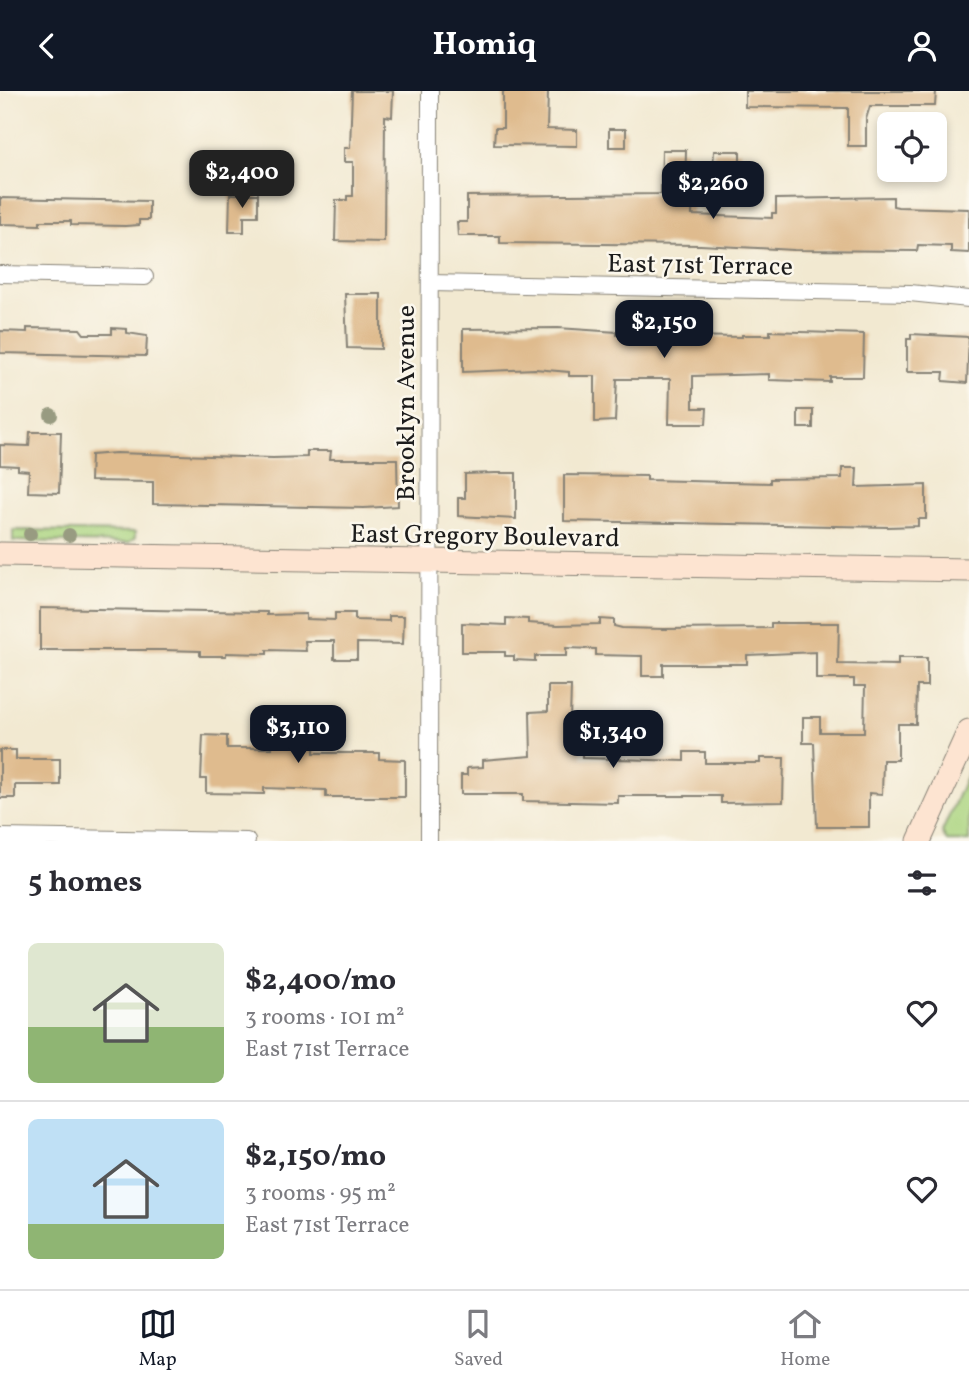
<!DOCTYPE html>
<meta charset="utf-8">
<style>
:root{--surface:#fff;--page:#f2f2f3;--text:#2b2b33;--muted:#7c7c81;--line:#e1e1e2;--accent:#111827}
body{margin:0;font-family:Vollkorn,serif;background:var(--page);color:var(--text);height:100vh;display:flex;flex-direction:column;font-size:26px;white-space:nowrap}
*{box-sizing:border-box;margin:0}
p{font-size:23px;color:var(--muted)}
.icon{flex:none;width:38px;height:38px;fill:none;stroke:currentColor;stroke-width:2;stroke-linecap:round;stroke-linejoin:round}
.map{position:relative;height:750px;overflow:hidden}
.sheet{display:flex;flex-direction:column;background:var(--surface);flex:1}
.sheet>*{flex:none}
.controls{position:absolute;left:877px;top:21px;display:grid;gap:14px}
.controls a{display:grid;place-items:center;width:70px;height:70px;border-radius:10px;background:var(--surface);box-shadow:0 4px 10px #0003;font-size:35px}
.price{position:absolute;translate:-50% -60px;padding:0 16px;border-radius:14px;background:var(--accent);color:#fff;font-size:23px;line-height:46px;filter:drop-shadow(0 2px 4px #0008)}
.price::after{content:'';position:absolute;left:50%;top:42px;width:21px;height:16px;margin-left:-10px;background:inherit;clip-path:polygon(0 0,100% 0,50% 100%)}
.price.selected{background:#222;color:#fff}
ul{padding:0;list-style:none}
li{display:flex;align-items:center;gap:21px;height:175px;padding:0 28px}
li+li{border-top:2px solid var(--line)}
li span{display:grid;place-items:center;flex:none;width:196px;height:140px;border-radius:10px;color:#555}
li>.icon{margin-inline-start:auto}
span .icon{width:84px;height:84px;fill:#fffc;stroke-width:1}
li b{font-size:30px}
h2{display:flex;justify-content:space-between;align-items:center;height:84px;padding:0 28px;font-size:30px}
header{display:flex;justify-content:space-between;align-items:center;height:91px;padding:0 28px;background:var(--accent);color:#fff;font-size:32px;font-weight:700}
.dock{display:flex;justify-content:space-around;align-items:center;height:98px;border-top:2px solid var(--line);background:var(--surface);font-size:19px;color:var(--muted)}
.dock a{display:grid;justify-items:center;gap:4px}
.dock .selected{color:var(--accent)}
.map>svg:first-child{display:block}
</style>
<header><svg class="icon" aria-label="back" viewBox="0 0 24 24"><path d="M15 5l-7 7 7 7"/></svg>Homiq<svg class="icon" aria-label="person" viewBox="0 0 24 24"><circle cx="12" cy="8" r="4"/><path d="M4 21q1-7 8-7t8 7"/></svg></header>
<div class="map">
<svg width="969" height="750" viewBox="0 0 969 750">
<rect width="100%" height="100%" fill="#fbf7ec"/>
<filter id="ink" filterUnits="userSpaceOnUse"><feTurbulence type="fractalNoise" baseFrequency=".0143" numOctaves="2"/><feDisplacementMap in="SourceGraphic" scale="14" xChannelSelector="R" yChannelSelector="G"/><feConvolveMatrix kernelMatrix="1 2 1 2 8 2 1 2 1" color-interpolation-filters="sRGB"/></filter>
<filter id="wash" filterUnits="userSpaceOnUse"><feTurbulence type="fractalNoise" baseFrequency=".00686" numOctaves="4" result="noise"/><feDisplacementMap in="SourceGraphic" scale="28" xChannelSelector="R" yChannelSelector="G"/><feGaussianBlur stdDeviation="1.57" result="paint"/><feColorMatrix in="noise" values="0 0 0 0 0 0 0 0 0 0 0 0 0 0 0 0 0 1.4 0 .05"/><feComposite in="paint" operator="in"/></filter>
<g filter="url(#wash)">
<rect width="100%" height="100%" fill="#f2e9d1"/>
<g fill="#aad47f" stroke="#63784e" stroke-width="2">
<polygon points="13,439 135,441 135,447 128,452 13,450"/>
<polygon points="969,679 969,750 947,750 942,741"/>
</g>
<g id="blocks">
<g fill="#dfbb8e">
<polygon points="352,0 393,0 392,26 385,25 384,151 335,150 336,109 347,109 347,105 353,105 353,71 344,71 344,57 350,57"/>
<polygon points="503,0 548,0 547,38 577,39 577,55 494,54 495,37 503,37"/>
<polygon points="745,0 936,0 935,15 870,15 866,28 866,55 848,55 848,17 745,16"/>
<rect x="609" y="38" width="17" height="18"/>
<polygon points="662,59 686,59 685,102 693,102 692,124 772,127 772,122 776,122 776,108 893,106 893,115 898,116 969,118 969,162 951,161 951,155 918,154 917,160 794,159 700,154 500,152 500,145 458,145 457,131 467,131 467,105 661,103"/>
<polygon points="714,60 740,60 740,77 713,77"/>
<polygon points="230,103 258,103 258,125 244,125 244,141 229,141"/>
<polygon points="0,107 149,110 149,129 139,129 139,134 125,135 71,134 71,130 40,130 40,134 0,133"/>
<polygon points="345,203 381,203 381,258 347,257"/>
<polygon points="27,237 80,238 84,243 112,243 112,237 127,238 127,242 147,245 146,265 0,262 0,240 27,241"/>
<polygon points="558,237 617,241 617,244 742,246 742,244 770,244 770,240 864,243 863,286 830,286 830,291 769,289 769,283 693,285 693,317 707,317 706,333 669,333 670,288 617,288 615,330 595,331 595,285 569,285 569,281 535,278 463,281 463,238"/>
<polygon points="911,243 969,246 967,292 943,290 944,281 907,281 907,248 911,248"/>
<rect x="798" y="319" width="15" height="18"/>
<polygon points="30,341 61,341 59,402 28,401 29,380 18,379 18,375 0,374 0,354 29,355"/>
<polygon points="307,360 331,360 330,368 397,368 398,415 364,417 153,413 153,391 90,390 91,364 116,362 273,367 307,366"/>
<polygon points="842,377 857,377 856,396 926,394 926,428 918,428 918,435 888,436 564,430 564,384 647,385 647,389 770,392 770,388 842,387"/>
<polygon points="495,382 516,382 516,428 458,425 458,407 465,407 465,383"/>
<polygon points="40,517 267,521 267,524 306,523 306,528 335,529 335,522 355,522 355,529 389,530 389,525 404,525 403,553 357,552 357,568 334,568 334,550 305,550 306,560 267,559 267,563 226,562 226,565 200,565 200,560 163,559 40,559"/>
<polygon points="506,527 528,528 528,532 558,534 600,533 600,528 614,529 614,535 622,537 663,538 771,537 771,532 839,532 838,573 898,574 898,567 927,567 927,595 917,595 916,633 898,633 898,669 883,669 882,703 869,702 869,736 817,736 814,652 803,652 803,626 820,626 820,641 864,641 865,595 854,595 854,588 816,588 816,561 747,564 747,573 663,573 663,585 642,585 642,565 596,564 596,558 566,557 566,565 535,565 535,570 514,569 514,565 505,565 505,561 462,561 462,532 506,534"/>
<polygon points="548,595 571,595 570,629 582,629 582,667 684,670 684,661 705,661 705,672 760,672 760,667 784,667 783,711 721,712 721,705 618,705 618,712 523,710 523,703 461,703 461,684 467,684 467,677 483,676 483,669 531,665 530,621 548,620"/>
<polygon points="272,619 315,620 314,662 379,662 379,668 405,669 405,706 326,706 326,699 264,697 264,703 206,702 206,688 201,688 203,644 227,645 227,657 272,657"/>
<polygon points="0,659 16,659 16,668 60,668 60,694 15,694 15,707 0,707"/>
</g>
</g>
</g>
<g filter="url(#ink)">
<use href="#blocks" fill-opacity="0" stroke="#878276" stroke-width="2"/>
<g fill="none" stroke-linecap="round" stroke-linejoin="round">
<g stroke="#878276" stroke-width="18">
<g id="minor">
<polyline points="0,183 145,186"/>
<polyline points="430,192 910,202 969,208"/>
<polyline points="0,746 247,750"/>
<polyline points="429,750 430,0"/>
</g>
</g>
<g stroke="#878276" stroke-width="25">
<g id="secondary">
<polyline points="0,463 969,479"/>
<polyline points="919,750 969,640"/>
</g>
</g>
<use href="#minor" stroke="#fff" stroke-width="16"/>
<use href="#secondary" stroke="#fde4d1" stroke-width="23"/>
</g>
<g fill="#989b81">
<circle cx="51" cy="324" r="7"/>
<circle cx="30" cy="443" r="7"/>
<circle cx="69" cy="444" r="7"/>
</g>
</g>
<g text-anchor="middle" stroke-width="5" stroke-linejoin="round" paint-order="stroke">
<g font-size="26" fill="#1c1c1c" stroke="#fbf7ec">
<text transform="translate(700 173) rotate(1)" y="9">East 71st Terrace</text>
<text transform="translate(405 312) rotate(-90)" y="9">Brooklyn Avenue</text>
<text transform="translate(485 444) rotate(1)" y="9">East Gregory Boulevard</text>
</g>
</g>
</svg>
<div class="controls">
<a><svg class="icon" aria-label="locate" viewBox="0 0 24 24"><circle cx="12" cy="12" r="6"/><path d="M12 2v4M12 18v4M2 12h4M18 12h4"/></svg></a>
</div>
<b class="price selected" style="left:242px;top:119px">$2,400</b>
<b class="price" style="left:713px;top:130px">$2,260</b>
<b class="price" style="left:664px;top:269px">$2,150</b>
<b class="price" style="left:298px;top:674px">$3,110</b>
<b class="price" style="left:613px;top:679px">$1,340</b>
</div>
<section class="sheet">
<h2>5 homes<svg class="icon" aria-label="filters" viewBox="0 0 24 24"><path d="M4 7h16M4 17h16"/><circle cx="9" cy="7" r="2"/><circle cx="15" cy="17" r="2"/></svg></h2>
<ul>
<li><span style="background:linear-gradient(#dfe7d0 60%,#8fb573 0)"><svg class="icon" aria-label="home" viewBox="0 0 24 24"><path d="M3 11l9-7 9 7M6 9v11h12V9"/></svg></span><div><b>$2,400/mo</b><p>3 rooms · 101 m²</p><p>East 71st Terrace</p></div><svg class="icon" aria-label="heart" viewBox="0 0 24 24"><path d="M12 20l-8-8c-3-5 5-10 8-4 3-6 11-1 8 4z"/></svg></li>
<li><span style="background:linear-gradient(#bfe0f5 75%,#8fb573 0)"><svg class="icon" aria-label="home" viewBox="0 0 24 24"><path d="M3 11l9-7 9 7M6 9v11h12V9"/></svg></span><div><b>$2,150/mo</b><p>3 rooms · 95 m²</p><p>East 71st Terrace</p></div><svg class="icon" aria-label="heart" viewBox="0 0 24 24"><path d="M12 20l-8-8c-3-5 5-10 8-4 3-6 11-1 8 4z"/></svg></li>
</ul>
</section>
<nav class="dock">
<a class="selected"><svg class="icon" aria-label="map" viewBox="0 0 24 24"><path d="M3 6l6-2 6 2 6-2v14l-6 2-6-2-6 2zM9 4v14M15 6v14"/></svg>Map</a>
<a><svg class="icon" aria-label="saved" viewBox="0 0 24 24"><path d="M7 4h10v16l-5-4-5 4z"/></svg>Saved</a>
<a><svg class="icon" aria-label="home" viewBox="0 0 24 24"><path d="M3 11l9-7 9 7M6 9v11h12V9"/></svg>Home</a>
</nav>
